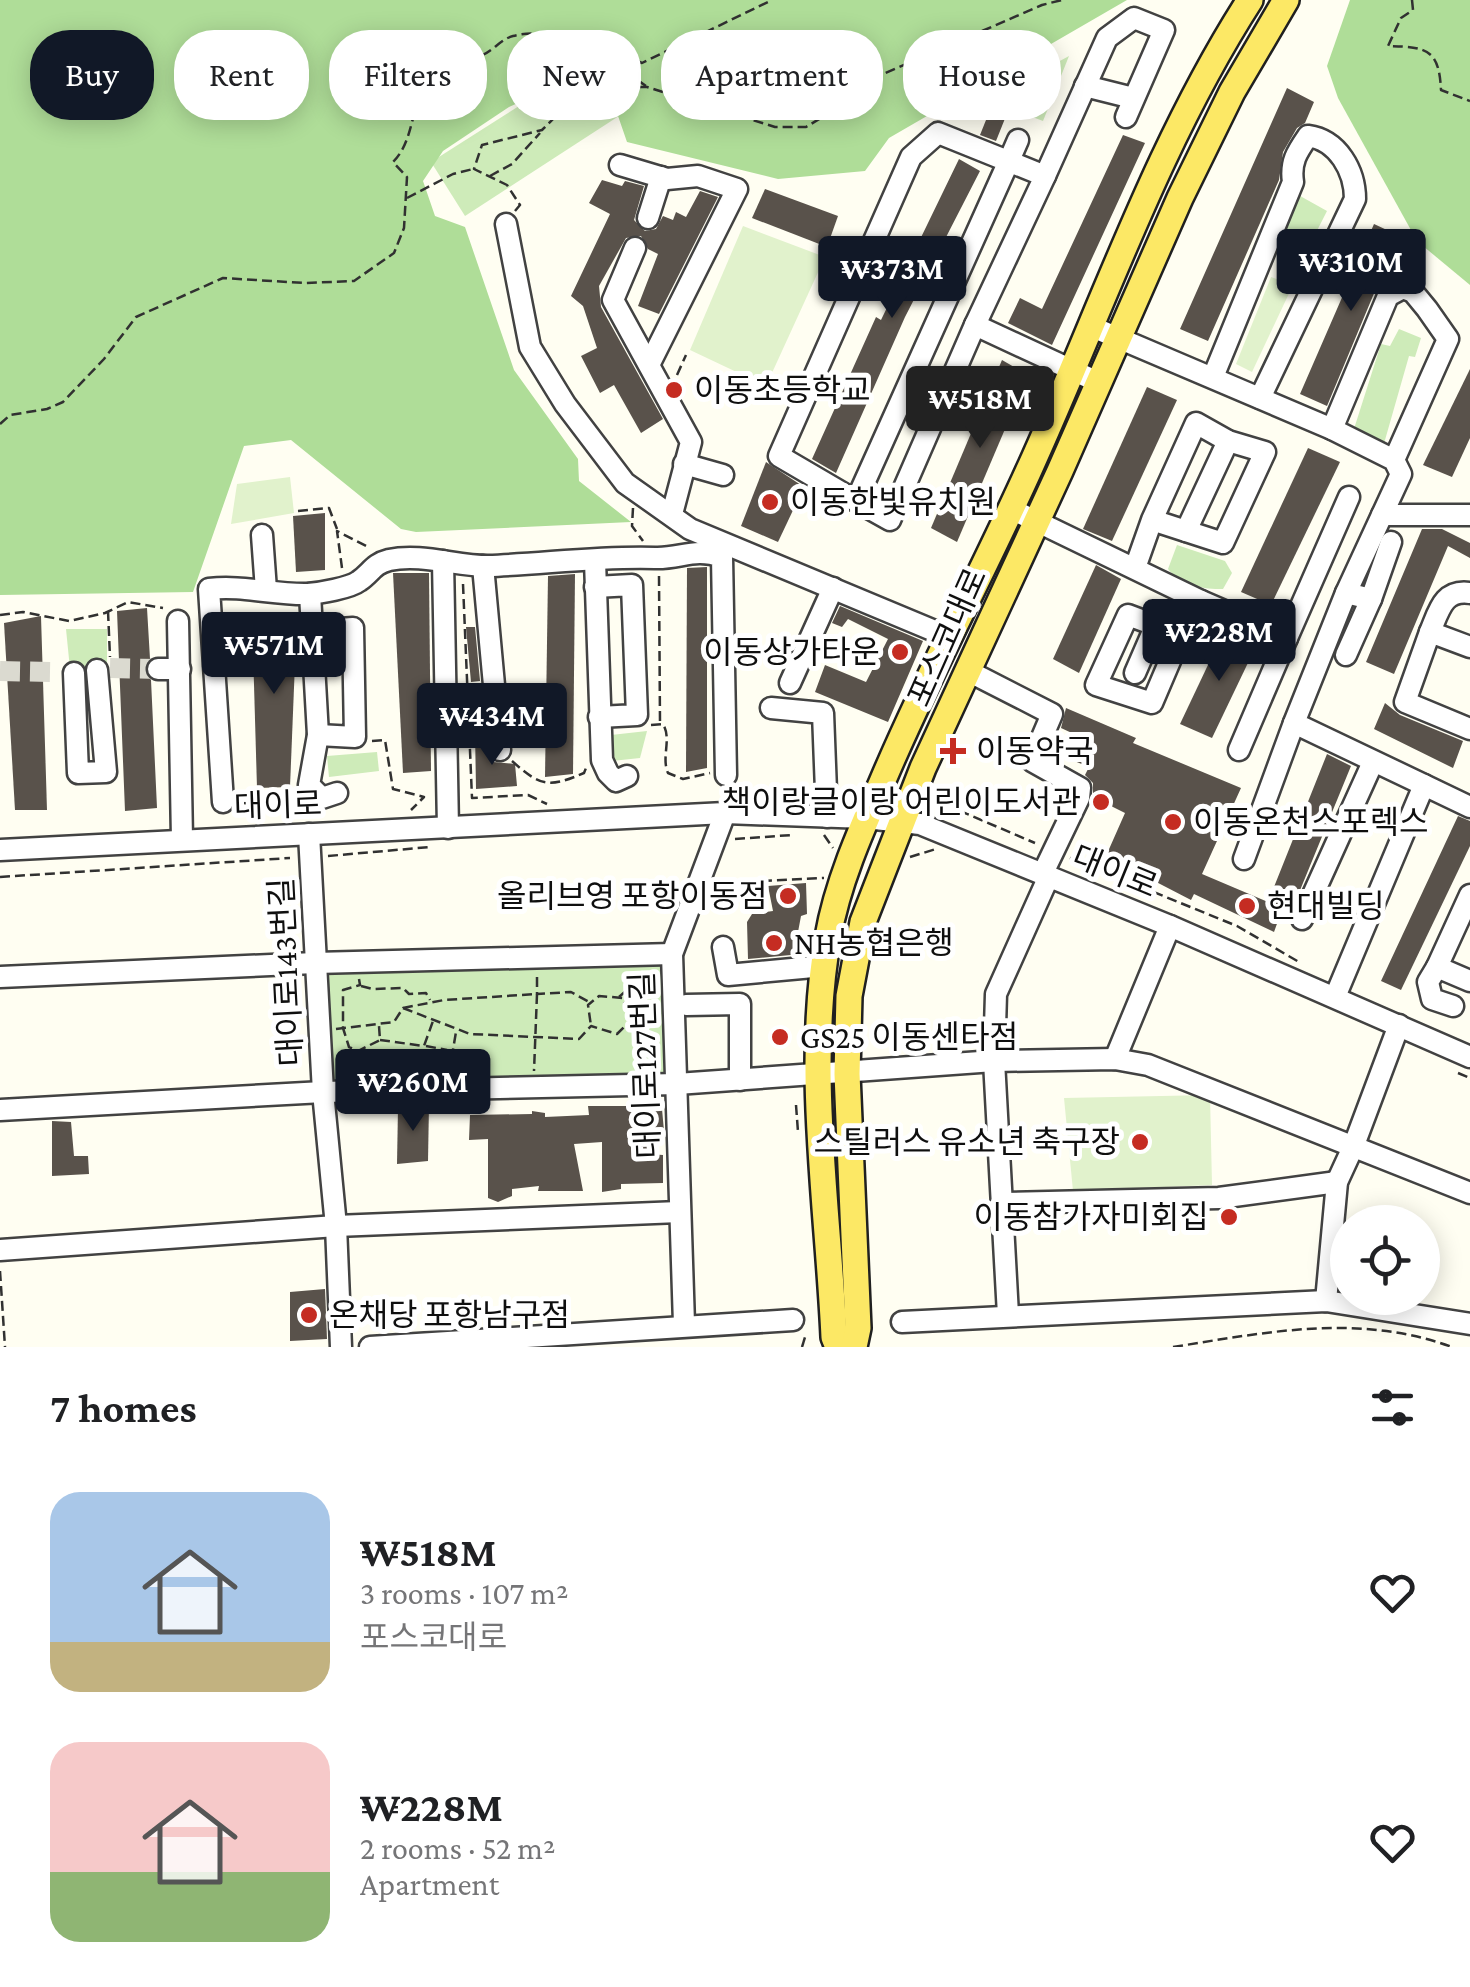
<!DOCTYPE html>
<meta charset="utf-8">
<style>
:root{--surface:#fff;--page:#f6f6f6;--text:#202124;--muted:#757577;--accent:#111827}
body{margin:0;font-family:"Crimson Pro","Noto Sans KR",serif;background:var(--page);color:var(--text);height:100vh;display:flex;flex-direction:column;font-size:38px;white-space:nowrap}
*{box-sizing:border-box;margin:0}
p{font-size:32px;color:var(--muted)}
.icon{flex:none;width:55px;height:55px;fill:none;stroke:currentColor;stroke-width:2;stroke-linecap:round;stroke-linejoin:round}
.map{position:relative;height:1347px;overflow:hidden}
.side{display:flex;flex-direction:column;background:var(--surface);flex:1}
.side>*{flex:none}
.top-card{position:absolute;left:30px;top:30px;width:1410px;height:90px;display:flex;gap:20px}
.fabs{position:absolute;left:1330px;top:1205px;display:grid;gap:20px}
.fabs a{display:grid;place-items:center;width:110px;height:110px;border-radius:50%;background:var(--surface);box-shadow:0 5px 25px #0003;font-size:50px}
.price{position:absolute;translate:-50% -85px;padding:0 22px;border-radius:10px;background:var(--accent);color:#fff;font-size:32px;line-height:65px;filter:drop-shadow(0 2px 5px #0008)}
.price::after{content:'';position:absolute;left:50%;top:60px;width:30px;height:22px;margin-left:-15px;background:inherit;clip-path:polygon(0 0,100% 0,50% 100%)}
.price.active{background:#222;color:#fff}
ul{padding:0;list-style:none}
li{display:flex;align-items:center;gap:30px;height:250px;padding:0 50px}
li span{display:grid;place-items:center;flex:none;width:280px;height:200px;border-radius:30px;color:#555}
li>.icon{margin-inline-start:auto}
span .icon{width:120px;height:120px;fill:#fffc;stroke-width:1}
li b{font-size:42px}
h2{display:flex;justify-content:space-between;align-items:center;height:120px;padding:0 50px;font-size:42px}
.pill{padding:0 35px;border-radius:40px;background:var(--surface);box-shadow:0 5px 25px #0003;font-size:35px;line-height:90px}
.pill.active{background:var(--accent);color:#fff}
.map>svg:first-child{display:block}
</style>
<div class="map">
<svg width="1470" height="1347" viewBox="0 0 1470 1347">
<rect width="100%" height="100%" fill="#fffef2"/>
<g fill="#ceebb9">
<polygon points="1069,56 1043,121 988,100"/>
<polygon points="588,62 622,114 465,216 431,162"/>
<polygon points="1293,192 1327,211 1294,276 1286,270 1290,259 1282,254 1283,246 1276,243"/>
<polygon points="1399,329 1421,338 1415,357 1409,356 1383,447 1353,432 1381,344 1390,346"/>
<path d="M 1177,545 L 1225,561 L 1232,573 L 1223,589 C 1204,590 1179,584 1168,569 Z"/>
<polygon points="66,629 107,629 107,664 70,669"/>
<polygon points="647,731 640,758 612,761 611,735"/>
<polygon points="377,752 379,771 329,777 327,756"/>
<polygon points="672,954 677,1084 323,1092 315,963"/>
</g>
<g fill="#afdd98">
<polygon points="0,0 1127,0 889,138 865,171 778,179 627,142 617,113 617,93 584,73 509,107 443,151 423,181 435,216 465,227 514,370 578,459 579,481 631,522 416,532 401,529 291,440 244,446 193,592 0,595"/>
<polygon points="1350,0 1470,0 1470,285 1417,241 1338,98 1327,66"/>
</g>
<g fill="#e1f2cc">
<polygon points="743,226 825,257 766,386 690,350"/>
<polygon points="1271,277 1293,285 1252,372 1236,364"/>
<polygon points="290,477 294,513 231,524 237,484"/>
<polygon points="1210,1095 1212,1185 1073,1191 1064,1098"/>
</g>
<g fill="#59524b">
<polygon points="1287,88 1314,102 1305,123 1297,128 1283,152 1279,180 1208,341 1180,329"/>
<polygon points="992,105 1008,111 996,141 980,135"/>
<polygon points="1123,135 1145,143 1052,345 1008,323 1020,298 1042,309"/>
<polygon points="959,159 980,171 905,317 836,473 812,459 876,317 881,320"/>
<polygon points="602,180 622,186 625,181 644,186 634,220 645,231 656,229 663,216 673,220 676,212 686,217 700,191 718,197 659,314 638,306 658,254 648,249 641,236 626,238 599,286 601,307 663,419 641,433 614,385 600,393 581,356 597,348 583,306 571,296 610,214 589,203"/>
<polygon points="765,189 838,216 827,247 752,218"/>
<polygon points="1374,224 1402,237 1382,284 1375,291 1327,406 1300,394"/>
<polygon points="1002,360 1028,375 957,542 931,528"/>
<polygon points="1470,369 1470,438 1452,477 1423,465"/>
<polygon points="1147,387 1177,400 1112,541 1083,529"/>
<polygon points="1308,448 1340,462 1271,605 1241,592"/>
<polygon points="766,462 804,487 778,542 741,526"/>
<polygon points="325,513 325,570 296,572 293,516"/>
<polygon points="1422,529 1442,529 1470,543 1470,558 1448,546 1394,674 1366,662"/>
<polygon points="1096,565 1121,579 1079,673 1053,659"/>
<polygon points="707,567 707,768 686,772 687,568"/>
<polygon points="393,573 429,573 431,771 403,773"/>
<polygon points="575,574 573,774 545,777 548,576"/>
<polygon points="840,606 923,641 888,722 815,692 825,665 866,682 888,639 848,619 842,627 832,623"/>
<polygon points="147,608 150,659 144,670 151,680 157,808 125,811 117,611"/>
<polygon points="297,613 290,787 257,788 252,616"/>
<polygon points="41,616 47,810 15,810 4,623"/>
<polygon points="466,627 475,627 480,681 471,682"/>
<polygon points="1225,629 1257,644 1212,738 1180,724"/>
<polygon points="1385,703 1400,715 1463,741 1453,768 1374,729"/>
<polygon points="1066,708 1136,738 1133,743 1241,788 1202,874 1268,902 1327,754 1351,766 1296,900 1287,896 1274,932 1194,894 1191,900 1106,856 1125,813 1093,797 1093,783 1085,775 1089,767 1062,756 1074,734 1061,728"/>
<polygon points="475,731 484,731 487,752 493,762 515,764 517,786 476,789"/>
<polygon points="1458,816 1470,821 1470,846 1401,990 1381,981"/>
<polygon points="806,883 807,914 801,916 798,932 801,954 748,959 747,922 752,914 773,911 768,886"/>
<polygon points="661,1098 664,1131 649,1154 663,1155 663,1183 621,1184 621,1189 602,1192 602,1142 574,1144 583,1191 538,1191 539,1186 512,1189 512,1196 498,1202 488,1198 488,1139 469,1140 470,1115 532,1114 532,1111 545,1113 545,1117 589,1115 588,1106 634,1106 633,1100"/>
<polygon points="429,1104 428,1161 397,1164 398,1108"/>
<polygon points="52,1121 71,1122 74,1156 88,1156 89,1174 52,1176"/>
<polygon points="325,1289 327,1339 290,1341 290,1292"/>
</g>
<g fill="none" stroke-linecap="round" stroke-linejoin="round">
<g stroke="#dbdad0" stroke-width="20" stroke-dasharray="20 10" stroke-linecap="butt">
<polyline points="110,668 158,669"/>
<polyline points="0,671 52,672"/>
</g>
<g stroke="#424242" stroke-width="25">
<g id="minor">
<polyline points="1085,86 1133,98"/>
<polyline points="620,165 667,179 698,176 737,189 650,363"/>
<polyline points="1045,176 1107,38 1134,18 1164,30 1126,117"/>
<polyline points="648,218 661,177"/>
<polyline points="506,224 530,347 565,404 625,483 690,529 949,637"/>
<polyline points="635,248 613,300 691,442 672,514"/>
<polyline points="975,325 1098,382"/>
<polyline points="1090,326 1332,429 1394,460 1401,474 1346,593 1294,723 1424,785 1335,997"/>
<path d="M 1213,377 L 1293,182 C 1290,162 1297,152 1308,136 C 1338,140 1355,171 1355,199 L 1260,398"/>
<polyline points="1332,429 1388,296 1403,288 1413,292 1427,309 1448,339 1394,460"/>
<polyline points="684,464 723,475"/>
<polyline points="856,501 890,520 975,325 1045,176 938,133 911,157 779,456 856,501 1008,163 1018,140"/>
<polyline points="1011,509 1201,601 1287,638 1349,497"/>
<polyline points="1382,515 1470,515"/>
<polyline points="1186,531 1228,441"/>
<polyline points="262,535 266,590"/>
<polyline points="443,561 448,828"/>
<polyline points="595,561 602,760 608,773 616,781 627,776"/>
<polyline points="483,566 500,750"/>
<polyline points="1135,568 1152,520 1196,423 1228,441 1265,452 1223,543 1152,520"/>
<polyline points="595,587 632,585 637,715 599,717"/>
<polyline points="1346,593 1371,599 1346,655"/>
<polyline points="310,594 318,735 309,785 322,798 337,793"/>
<polyline points="1371,599 1391,542"/>
<polyline points="178,621 182,839"/>
<polyline points="313,631 353,628 355,737 318,735"/>
<path d="M 1430,632 C 1439,611 1443,589 1470,593"/>
<polyline points="1181,635 1128,615 1096,685 1152,703 1181,635 1201,601"/>
<polyline points="1470,647 1430,632 1405,702 1470,729"/>
<polyline points="158,669 180,669"/>
<polyline points="968,671 1052,714 1032,761 1080,788 1079,798 1043,873"/>
<polyline points="74,673 78,773 106,772 97,670"/>
<polyline points="1135,673 1155,627"/>
<polyline points="790,683 833,588"/>
<polyline points="771,708 823,713 827,817"/>
<polyline points="1239,750 1287,638"/>
<polyline points="1424,785 1470,807"/>
<path d="M 223,802 L 209,589 C 243,585 274,595 308,594 C 320,593 350,588 359,581 C 371,573 373,564 389,560 C 421,553 456,566 488,566 C 544,564 600,556 655,558 C 681,559 694,547 722,557 L 726,775"/>
<polyline points="309,834 323,1092 336,1226 341,1347"/>
<polyline points="0,850 725,813 866,818 920,824 1170,926 1470,1057"/>
<polyline points="1244,859 1294,723"/>
<polyline points="1470,895 1437,967 1470,981"/>
<polyline points="1302,919 1373,762"/>
<polyline points="723,947 728,975 824,966"/>
<polyline points="1437,967 1428,982 1432,999 1453,1006"/>
<polyline points="0,977 315,963 672,954"/>
<polyline points="686,1005 740,1004 740,1080"/>
<polyline points="1115,1059 1170,926"/>
<polyline points="0,1110 323,1092 677,1084 994,1061 1115,1059 1148,1065 1470,1193"/>
<polyline points="1002,1203 1219,1198 1337,1182"/>
<polyline points="0,1250 336,1226 679,1212"/>
<polyline points="1326,1301 1337,1182 1354,1145 1399,1025"/>
<polyline points="1008,1315 994,1061 996,994 1049,876"/>
<polyline points="902,1322 1326,1301 1470,1324"/>
<polyline points="684,1324 672,954 725,813"/>
<polyline points="370,1347 793,1320"/>
</g>
</g>
<g stroke="#202020" stroke-width="30">
<g id="major">
<path d="M 838,1347 L 834,1337 C 828,1205 805,1068 828,937 C 837,884 861,830 883,780 C 927,676 981,576 1028,472 C 1100,314 1156,146 1250,0"/>
<polyline points="854,1347 858,1328 847,1074 849,996 863,922 923,768 1060,471 1180,198 1232,92 1286,0"/>
</g>
</g>
<g stroke="#313131" stroke-width="2.5" stroke-dasharray="10 5" stroke-linecap="butt">
<path d="M 1412,0 L 1413,10 L 1401,18 L 1388,46 C 1427,47 1439,49 1441,90 L 1470,101"/>
<polyline points="608,51 623,70 646,86"/>
<polyline points="490,176 512,164 540,133"/>
<polyline points="407,198 453,174 473,169"/>
<polyline points="515,211 520,205 507,185 474,169 482,145 542,130 585,87 647,87 775,127 806,127 847,102 883,74 1042,5 1062,0"/>
<polyline points="677,375 686,355"/>
<path d="M 0,424 L 10,415 L 47,409 L 63,402 L 104,359 L 136,317 L 223,278 L 304,283 L 354,281 L 394,253 L 404,228 L 407,177 L 393,162 C 414,141 410,109 426,84 C 439,64 460,62 480,56 C 492,52 501,39 513,36 C 553,26 605,47 642,63 L 772,0"/>
<polyline points="633,508 632,526 643,541"/>
<polyline points="298,511 329,508 337,529"/>
<polyline points="342,568 337,531 368,547"/>
<polyline points="659,576 660,723"/>
<polyline points="463,584 472,798 528,795 547,804"/>
<polyline points="108,611 110,657"/>
<polyline points="0,615 23,612 69,621 105,613 128,602 163,608"/>
<path d="M 651,725 L 663,724 C 672,739 661,757 668,773 L 683,779 L 710,773"/>
<polyline points="372,741 385,740 393,789 424,797 411,810"/>
<path d="M 512,761 C 541,787 549,788 584,773 L 586,768"/>
<polyline points="932,799 1035,843"/>
<polyline points="239,803 270,804 291,790"/>
<polyline points="824,835 833,848"/>
<polyline points="735,839 792,835"/>
<polyline points="328,856 430,847"/>
<polyline points="910,857 936,849"/>
<polyline points="1070,858 1237,926 1299,962"/>
<polyline points="0,877 290,858"/>
<polyline points="717,883 824,878"/>
<polyline points="537,977 537,994 571,992 589,1002"/>
<polyline points="359,979 360,985 343,990 343,1028 349,1047 358,1051 380,1040 379,1026"/>
<polyline points="361,986 373,989 403,988 409,994 426,993 430,1000"/>
<polyline points="619,997 629,988 654,989 654,996"/>
<polyline points="403,1008 470,1034 579,1039 591,1026 617,1034 631,1020 623,998 599,996 588,1005 591,1026"/>
<polyline points="336,1029 394,1022 403,1008 444,1000 537,994 534,1071"/>
<polyline points="380,1040 424,1046 433,1021"/>
<polyline points="426,1046 447,1050"/>
<polyline points="449,1073 456,1032"/>
<polyline points="1458,1073 1470,1078"/>
<polyline points="796,1105 798,1132"/>
<polyline points="0,1271 5,1347"/>
<polyline points="802,1347 806,1334"/>
<path d="M 1173,1347 C 1268,1332 1359,1313 1452,1347"/>
</g>
<use href="#minor" stroke="#fff" stroke-width="20"/>
<use href="#major" stroke="#fce865" stroke-width="25"/>
</g>
<g fill="#c52c22" stroke="#fff" stroke-width="4">
<circle cx="674" cy="390" r="10"/>
<circle cx="770" cy="502" r="10"/>
<circle cx="900" cy="652" r="10"/>
<path d="M948 736h10v10h10v10h-10v10h-10v-10h-10v-10h10z"/>
<circle cx="1101" cy="802" r="10"/>
<circle cx="1173" cy="822" r="10"/>
<circle cx="788" cy="896" r="10"/>
<circle cx="1247" cy="906" r="10"/>
<circle cx="774" cy="943" r="10"/>
<circle cx="780" cy="1037" r="10"/>
<circle cx="1140" cy="1142" r="10"/>
<circle cx="1229" cy="1217" r="10"/>
<circle cx="309" cy="1315" r="10"/>
</g>
<g text-anchor="middle" stroke-width="10" stroke-linejoin="round" paint-order="stroke">
<g font-size="32" fill="#0f0f0f" stroke="#fff" text-anchor="start">
<text x="694" y="401">이동초등학교</text>
<text x="790" y="513">이동한빛유치원</text>
<text x="880" y="663" text-anchor="end">이동상가타운</text>
<text x="976" y="762">이동약국</text>
<text x="1081" y="813" text-anchor="end">책이랑글이랑 어린이도서관</text>
<text x="1193" y="833">이동온천스포렉스</text>
<text x="768" y="907" text-anchor="end">올리브영 포항이동점</text>
<text x="1267" y="917">현대빌딩</text>
<text x="794" y="954">NH농협은행</text>
<text x="800" y="1048">GS25 이동센타점</text>
<text x="1120" y="1153" text-anchor="end">스틸러스 유소년 축구장</text>
<text x="1209" y="1228" text-anchor="end">이동참가자미회집</text>
<text x="329" y="1326">온채당 포항남구점</text>
</g>
<g font-size="32" fill="#0f0f0f" stroke="#fff">
<text transform="translate(947 637) rotate(-66)" y="11">포스코대로</text>
<text transform="translate(278 805) rotate(-2)" y="11">대이로</text>
<text transform="translate(1115 871) rotate(22)" y="11">대이로</text>
<text transform="translate(286 972) rotate(-93)" y="11">대이로143번길</text>
<text transform="translate(645 1065) rotate(-92)" y="11">대이로127번길</text>
</g>
</g>
</svg>
<div class="fabs">
<a><svg class="icon" aria-label="locate" viewBox="0 0 24 24"><circle cx="12" cy="12" r="6"/><path d="M12 2v4M12 18v4M2 12h4M18 12h4"/></svg></a>
</div>
<b class="price" style="left:1351px;top:314px">₩310M</b>
<b class="price" style="left:892px;top:321px">₩373M</b>
<b class="price active" style="left:980px;top:451px">₩518M</b>
<b class="price" style="left:1219px;top:684px">₩228M</b>
<b class="price" style="left:274px;top:697px">₩571M</b>
<b class="price" style="left:492px;top:768px">₩434M</b>
<b class="price" style="left:413px;top:1134px">₩260M</b>
<div class="top-card">
<a class="pill active">Buy</a>
<a class="pill">Rent</a>
<a class="pill">Filters</a>
<a class="pill">New</a>
<a class="pill">Apartment</a>
<a class="pill">House</a>
</div>
</div>
<section class="side">
<h2>7 homes<svg class="icon" aria-label="filters" viewBox="0 0 24 24"><path d="M4 7h16M4 17h16"/><circle cx="9" cy="7" r="2"/><circle cx="15" cy="17" r="2"/></svg></h2>
<ul>
<li><span style="background:linear-gradient(#a9c7e8 75%,#c2b280 0)"><svg class="icon" aria-label="home" viewBox="0 0 24 24"><path d="M3 11l9-7 9 7M6 9v11h12V9"/></svg></span><div><b>₩518M</b><p>3 rooms · 107 m²</p><p>포스코대로</p></div><svg class="icon" aria-label="heart" viewBox="0 0 24 24"><path d="M12 20l-8-8c-3-5 5-10 8-4 3-6 11-1 8 4z"/></svg></li>
<li><span style="background:linear-gradient(#f6c9c9 65%,#8fb573 0)"><svg class="icon" aria-label="home" viewBox="0 0 24 24"><path d="M3 11l9-7 9 7M6 9v11h12V9"/></svg></span><div><b>₩228M</b><p>2 rooms · 52 m²</p><p>Apartment</p></div><svg class="icon" aria-label="heart" viewBox="0 0 24 24"><path d="M12 20l-8-8c-3-5 5-10 8-4 3-6 11-1 8 4z"/></svg></li>
</ul>
</section>
